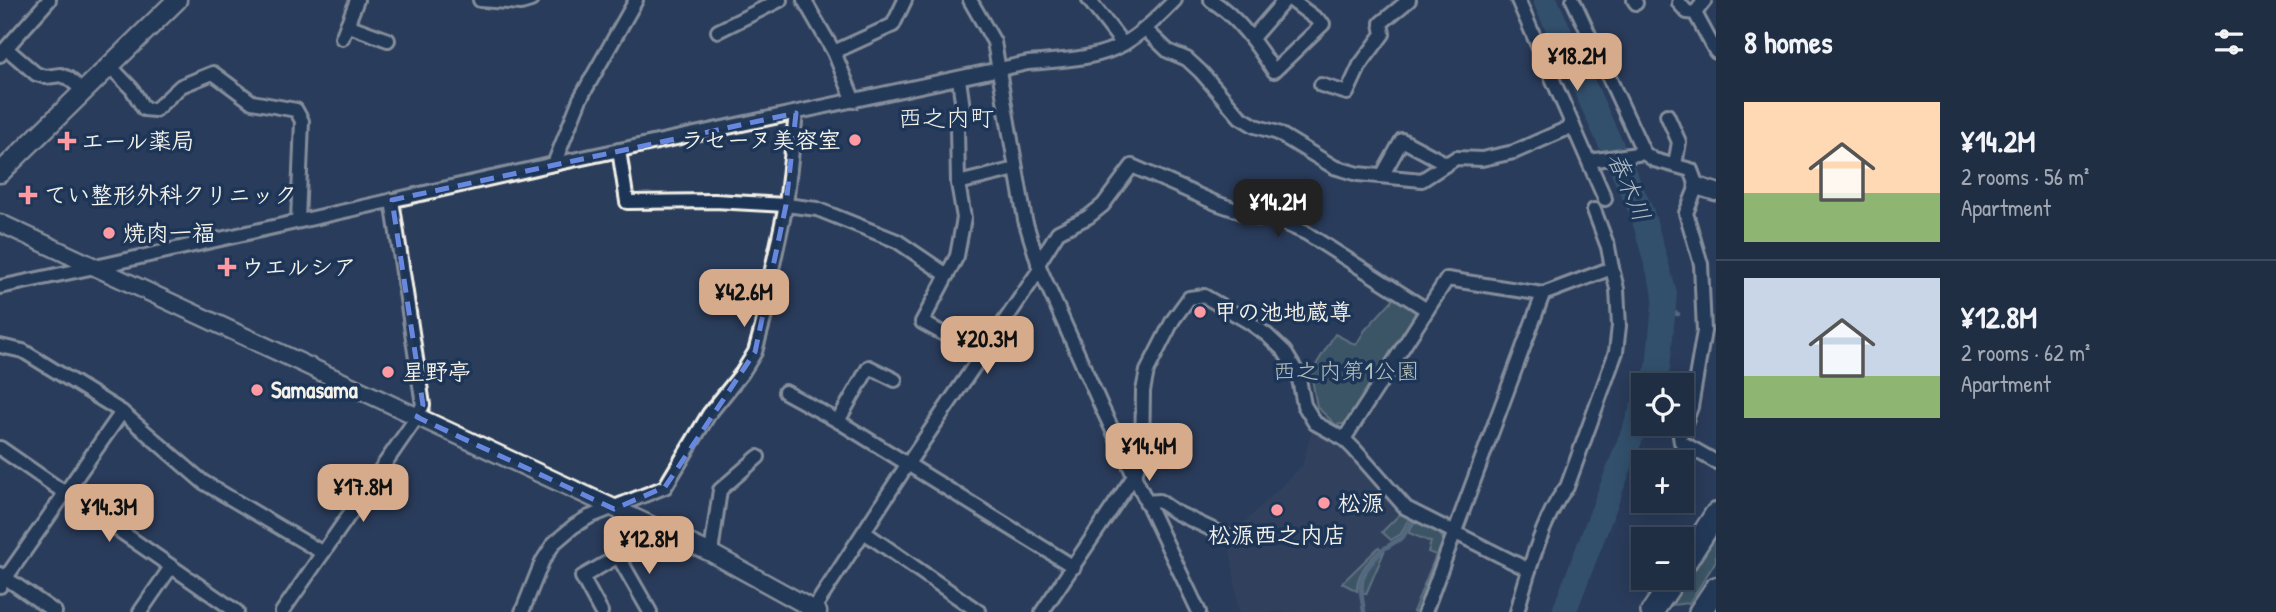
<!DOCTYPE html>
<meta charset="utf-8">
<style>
:root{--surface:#202e44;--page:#2d3a4f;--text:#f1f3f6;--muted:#a2a8b2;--line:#3d4a5d;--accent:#d6ab8b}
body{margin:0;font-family:"Patrick Hand","Klee One",sans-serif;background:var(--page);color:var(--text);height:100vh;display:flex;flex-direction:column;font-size:26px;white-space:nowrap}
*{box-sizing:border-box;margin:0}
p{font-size:23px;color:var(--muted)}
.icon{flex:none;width:38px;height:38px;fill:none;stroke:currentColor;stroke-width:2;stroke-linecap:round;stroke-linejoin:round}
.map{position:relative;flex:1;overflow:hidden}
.panel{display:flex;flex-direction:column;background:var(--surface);width:560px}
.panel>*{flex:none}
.controls{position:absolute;left:1631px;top:373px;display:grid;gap:14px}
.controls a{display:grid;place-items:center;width:63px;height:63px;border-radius:0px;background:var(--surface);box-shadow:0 4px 18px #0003,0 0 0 2px var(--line);font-size:35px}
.price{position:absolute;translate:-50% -60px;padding:0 16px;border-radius:14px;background:var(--accent);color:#111;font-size:23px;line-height:46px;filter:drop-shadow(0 2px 4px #0008)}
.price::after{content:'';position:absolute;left:50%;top:42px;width:21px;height:16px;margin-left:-10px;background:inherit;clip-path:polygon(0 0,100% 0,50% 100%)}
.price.current{background:#222;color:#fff}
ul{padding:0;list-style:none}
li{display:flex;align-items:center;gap:21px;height:175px;padding:0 28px}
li+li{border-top:2px solid var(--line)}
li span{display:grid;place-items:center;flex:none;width:196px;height:140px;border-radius:0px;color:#555}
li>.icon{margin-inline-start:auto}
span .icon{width:84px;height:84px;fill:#fffc;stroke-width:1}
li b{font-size:30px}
h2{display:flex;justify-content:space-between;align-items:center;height:84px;padding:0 28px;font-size:30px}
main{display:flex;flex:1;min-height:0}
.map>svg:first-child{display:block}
</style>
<main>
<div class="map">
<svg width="1716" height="612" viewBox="0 0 1716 612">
<rect width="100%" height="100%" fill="#2a3d5b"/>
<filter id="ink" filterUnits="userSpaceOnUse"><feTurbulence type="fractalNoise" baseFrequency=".0143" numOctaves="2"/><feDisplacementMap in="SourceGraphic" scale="14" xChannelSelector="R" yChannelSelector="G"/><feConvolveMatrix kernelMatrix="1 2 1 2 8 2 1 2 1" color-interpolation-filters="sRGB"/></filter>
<g filter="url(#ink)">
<polygon fill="#3a4760" points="1313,428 1330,438 1357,460 1388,495 1390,501 1401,513 1439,532 1444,541 1418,612 1239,612 1229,538 1302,466"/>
<g fill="#527373" stroke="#a3b2ae" stroke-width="2">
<polygon points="1396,296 1414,307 1415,315 1347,423 1336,425 1317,407 1311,373 1335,334 1356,345 1365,330"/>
<polygon points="1401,513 1409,518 1401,534 1391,540 1382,532"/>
<polygon points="1415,520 1439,532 1444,541 1418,612 1413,612 1436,555 1428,552 1431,542 1409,533"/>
<polygon points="1716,537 1716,561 1689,603 1672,605"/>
<path d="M 1379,547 L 1381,549 C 1369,561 1356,573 1357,591 L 1342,583 Z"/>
<path d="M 1383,552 L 1384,552 L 1366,594 L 1363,592 C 1360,577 1371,561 1383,552 Z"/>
</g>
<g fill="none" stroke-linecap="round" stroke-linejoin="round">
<g stroke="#869fab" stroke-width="4.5">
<polyline points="1663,311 1678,314"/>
<polyline points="0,567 1,568"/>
<polyline points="1364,612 1360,585 1363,573 1382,550 1403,537 1413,519"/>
</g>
<g stroke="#3c6882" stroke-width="24">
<polyline points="1545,0 1642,213 1665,294 1658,368 1651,385"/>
<polyline points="1564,612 1643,406"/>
</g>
<g stroke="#f4f1e8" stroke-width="18">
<g id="minor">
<polyline points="480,0 521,3 531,0"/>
<polyline points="804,0 834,52 854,101"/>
<polyline points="970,0 994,42 1025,220 1040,269 1102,408 1199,612"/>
<polyline points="1089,0 1123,44"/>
<path d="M 1211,0 C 1239,18 1256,44 1274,71 L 1323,24 L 1291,0"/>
<polyline points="1518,0 1605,199"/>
<polyline points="1573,0 1644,153 1654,160 1691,170 1697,186 1686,213 1701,264 1704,331 1691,407 1680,436 1681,442 1716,462"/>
<polyline points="1634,0 1636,3"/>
<polyline points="1679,3 1687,12 1695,13 1716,52"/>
<polyline points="1695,13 1705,0"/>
<polyline points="347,25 388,40"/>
<polyline points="1145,29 1168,51 1187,59 1201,72 1240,117 1255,126 1278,133 1334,167 1358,174 1422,180 1456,158 1482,159 1514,152 1573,126"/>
<polyline points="718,31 780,0"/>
<polyline points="342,38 357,0"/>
<polyline points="1252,38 1285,0"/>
<polyline points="7,49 36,74 46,77 61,75 68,78 84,91"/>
<polyline points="834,52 893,25 905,0"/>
<polyline points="0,55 49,0"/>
<polyline points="110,66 132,89 144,109 155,110 181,86 213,73 252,102 296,110 302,121 298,221"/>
<polyline points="959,79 963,108 957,127 958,183 964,218 957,256 922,322 982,355"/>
<polyline points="1321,85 1347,93 1360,65 1383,34 1381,23 1409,0"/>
<polyline points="1667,115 1679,142 1675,165"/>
<polyline points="619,150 627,202 715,201 786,205 817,209 897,241 947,275"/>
<polyline points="1589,161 1644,153"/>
<polyline points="554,164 580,99 636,0"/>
<polyline points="1382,176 1402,140 1447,164"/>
<polyline points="958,183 1016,169"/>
<polyline points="1038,264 1058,232 1088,217 1103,205 1132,166 1216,203 1259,218 1268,216 1306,233 1427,310"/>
<path d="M 0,287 L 109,264 L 554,164 L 1028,63 C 1060,60 1097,60 1125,43 C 1144,32 1159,16 1175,0"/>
<polyline points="0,346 23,351 122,412 203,482 323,553"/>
<polyline points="785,392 838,421 1074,567"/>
<polyline points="838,421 869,367 895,380"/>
<polyline points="1344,439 1447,279 1543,294 1612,268"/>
<polyline points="0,448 237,612"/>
<polyline points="1146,502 1159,501 1175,512 1226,536"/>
<polyline points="864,532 979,612"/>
<polyline points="711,553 720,490 758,457"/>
<polyline points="618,556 650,612"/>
<polyline points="0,574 55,612"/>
<polyline points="0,586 122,412"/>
<polyline points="813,610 907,465 1040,269"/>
<polyline points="140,612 171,567"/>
<polyline points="282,612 417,417 423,405 392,200"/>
<polyline points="522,612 542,562 554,543 574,526 589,517 665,487 709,414 742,373 755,352 766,312 771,274 786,205 796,113"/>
<polyline points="601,612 582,577 638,545 647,523"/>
<polyline points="1042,612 1134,476 1142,455 1143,391 1147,371 1173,320 1189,298 1204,296 1249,322 1267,335 1284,351 1298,374 1304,405 1315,423 1344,439 1354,449 1406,508 1529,570"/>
<polyline points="1425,612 1543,294"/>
<path d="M 1517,612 C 1526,578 1544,513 1567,487 L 1616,352 L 1619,326 L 1617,289 L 1612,268 L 1608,247 L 1594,210"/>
</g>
</g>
<g stroke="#f4f1e8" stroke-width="21">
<g id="tertiary">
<polyline points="1697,186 1716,192"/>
<polyline points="0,223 711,553 818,612"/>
</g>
</g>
<g stroke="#f4f1e8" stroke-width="23">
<polyline id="secondary" points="0,173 177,0"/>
</g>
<g stroke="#f4f1e8" stroke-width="26">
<g id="trunk">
<polyline points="1682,567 1716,514"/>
<polyline points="1652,612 1675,578"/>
<polyline points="1700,612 1716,588"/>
</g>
</g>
<use href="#minor" stroke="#1d3557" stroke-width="12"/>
<use href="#tertiary" stroke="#1d3557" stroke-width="16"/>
<use href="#secondary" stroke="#1d3557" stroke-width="18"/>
<use href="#trunk" stroke="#1d3557" stroke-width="21"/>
</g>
</g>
<path d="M0 0H1716V612H0ZM 796,113 L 786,205 L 755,352 L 665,487 L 614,509 L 417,417 L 423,405 L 392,200 Z" fill="#2a3d5b" fill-opacity=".55" fill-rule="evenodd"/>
<path fill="none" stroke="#6887de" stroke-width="5" stroke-dasharray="14 9" stroke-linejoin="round" d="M 796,113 L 786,205 L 755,352 L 665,487 L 614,509 L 417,417 L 423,405 L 392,200 Z"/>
<g fill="#ff9aa2" stroke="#1d3557" stroke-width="2.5">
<circle cx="855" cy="140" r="7"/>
<path d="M63.5 130.5h7v7h7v7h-7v7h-7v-7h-7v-7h7z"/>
<path d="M24.5 184.5h7v7h7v7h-7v7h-7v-7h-7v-7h7z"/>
<circle cx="109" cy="233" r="7"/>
<path d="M223.5 256.5h7v7h7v7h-7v7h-7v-7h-7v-7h7z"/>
<circle cx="1200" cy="312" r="7"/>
<circle cx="388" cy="372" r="7"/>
<circle cx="257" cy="390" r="7"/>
<circle cx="1324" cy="503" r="7"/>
<circle cx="1277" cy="510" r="7"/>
</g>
<g text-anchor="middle" stroke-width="7" stroke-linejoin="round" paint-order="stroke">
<g font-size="23" font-weight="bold" fill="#f4f1e8" stroke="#1d3557" text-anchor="start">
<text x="841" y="148" text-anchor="end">ラセーヌ美容室</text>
<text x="81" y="149">エール薬局</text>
<text x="44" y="203">てい整形外科クリニック</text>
<text x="123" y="241">焼肉一福</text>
<text x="241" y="275">ウエルシア</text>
<text x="1214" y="320">甲の池地蔵尊</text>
<text x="402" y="380">星野亭</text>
<text x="271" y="398">Samasama</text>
<text x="1338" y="511">松源</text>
<text x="1277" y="543" text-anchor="middle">松源西之内店</text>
</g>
<g font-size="23" fill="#b3bfb9" stroke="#1d3557">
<text x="1346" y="379">西之内第1公園</text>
</g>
<g font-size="24" fill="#f4f1e8" stroke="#1d3557">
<text x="946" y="126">西之内町</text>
</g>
<g font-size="24" font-style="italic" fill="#b4c1c4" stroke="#1d3557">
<text transform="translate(1629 187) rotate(67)" y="8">春木川</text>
</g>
</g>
</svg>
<div class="controls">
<a><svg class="icon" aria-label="locate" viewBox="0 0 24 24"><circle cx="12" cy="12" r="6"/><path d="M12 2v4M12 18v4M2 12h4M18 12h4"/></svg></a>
<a>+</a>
<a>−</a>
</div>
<b class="price" style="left:1577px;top:93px">¥18.2M</b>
<b class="price current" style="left:1278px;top:239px">¥14.2M</b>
<b class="price" style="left:744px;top:329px">¥42.6M</b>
<b class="price" style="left:987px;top:376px">¥20.3M</b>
<b class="price" style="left:1149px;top:483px">¥14.4M</b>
<b class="price" style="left:363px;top:524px">¥17.8M</b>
<b class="price" style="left:109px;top:544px">¥14.3M</b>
<b class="price" style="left:649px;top:576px">¥12.8M</b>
</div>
<section class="panel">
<h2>8 homes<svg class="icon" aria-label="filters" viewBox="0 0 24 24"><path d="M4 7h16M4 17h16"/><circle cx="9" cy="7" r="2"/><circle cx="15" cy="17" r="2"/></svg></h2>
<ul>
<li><span style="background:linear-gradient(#ffd9b3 65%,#8fb573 0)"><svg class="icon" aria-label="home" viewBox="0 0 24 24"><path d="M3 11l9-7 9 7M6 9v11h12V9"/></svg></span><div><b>¥14.2M</b><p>2 rooms · 56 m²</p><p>Apartment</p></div></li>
<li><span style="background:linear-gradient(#c9d6e8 70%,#8fb573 0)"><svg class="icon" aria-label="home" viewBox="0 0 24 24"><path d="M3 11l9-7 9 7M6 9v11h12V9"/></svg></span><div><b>¥12.8M</b><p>2 rooms · 62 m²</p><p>Apartment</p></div></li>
</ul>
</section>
</main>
